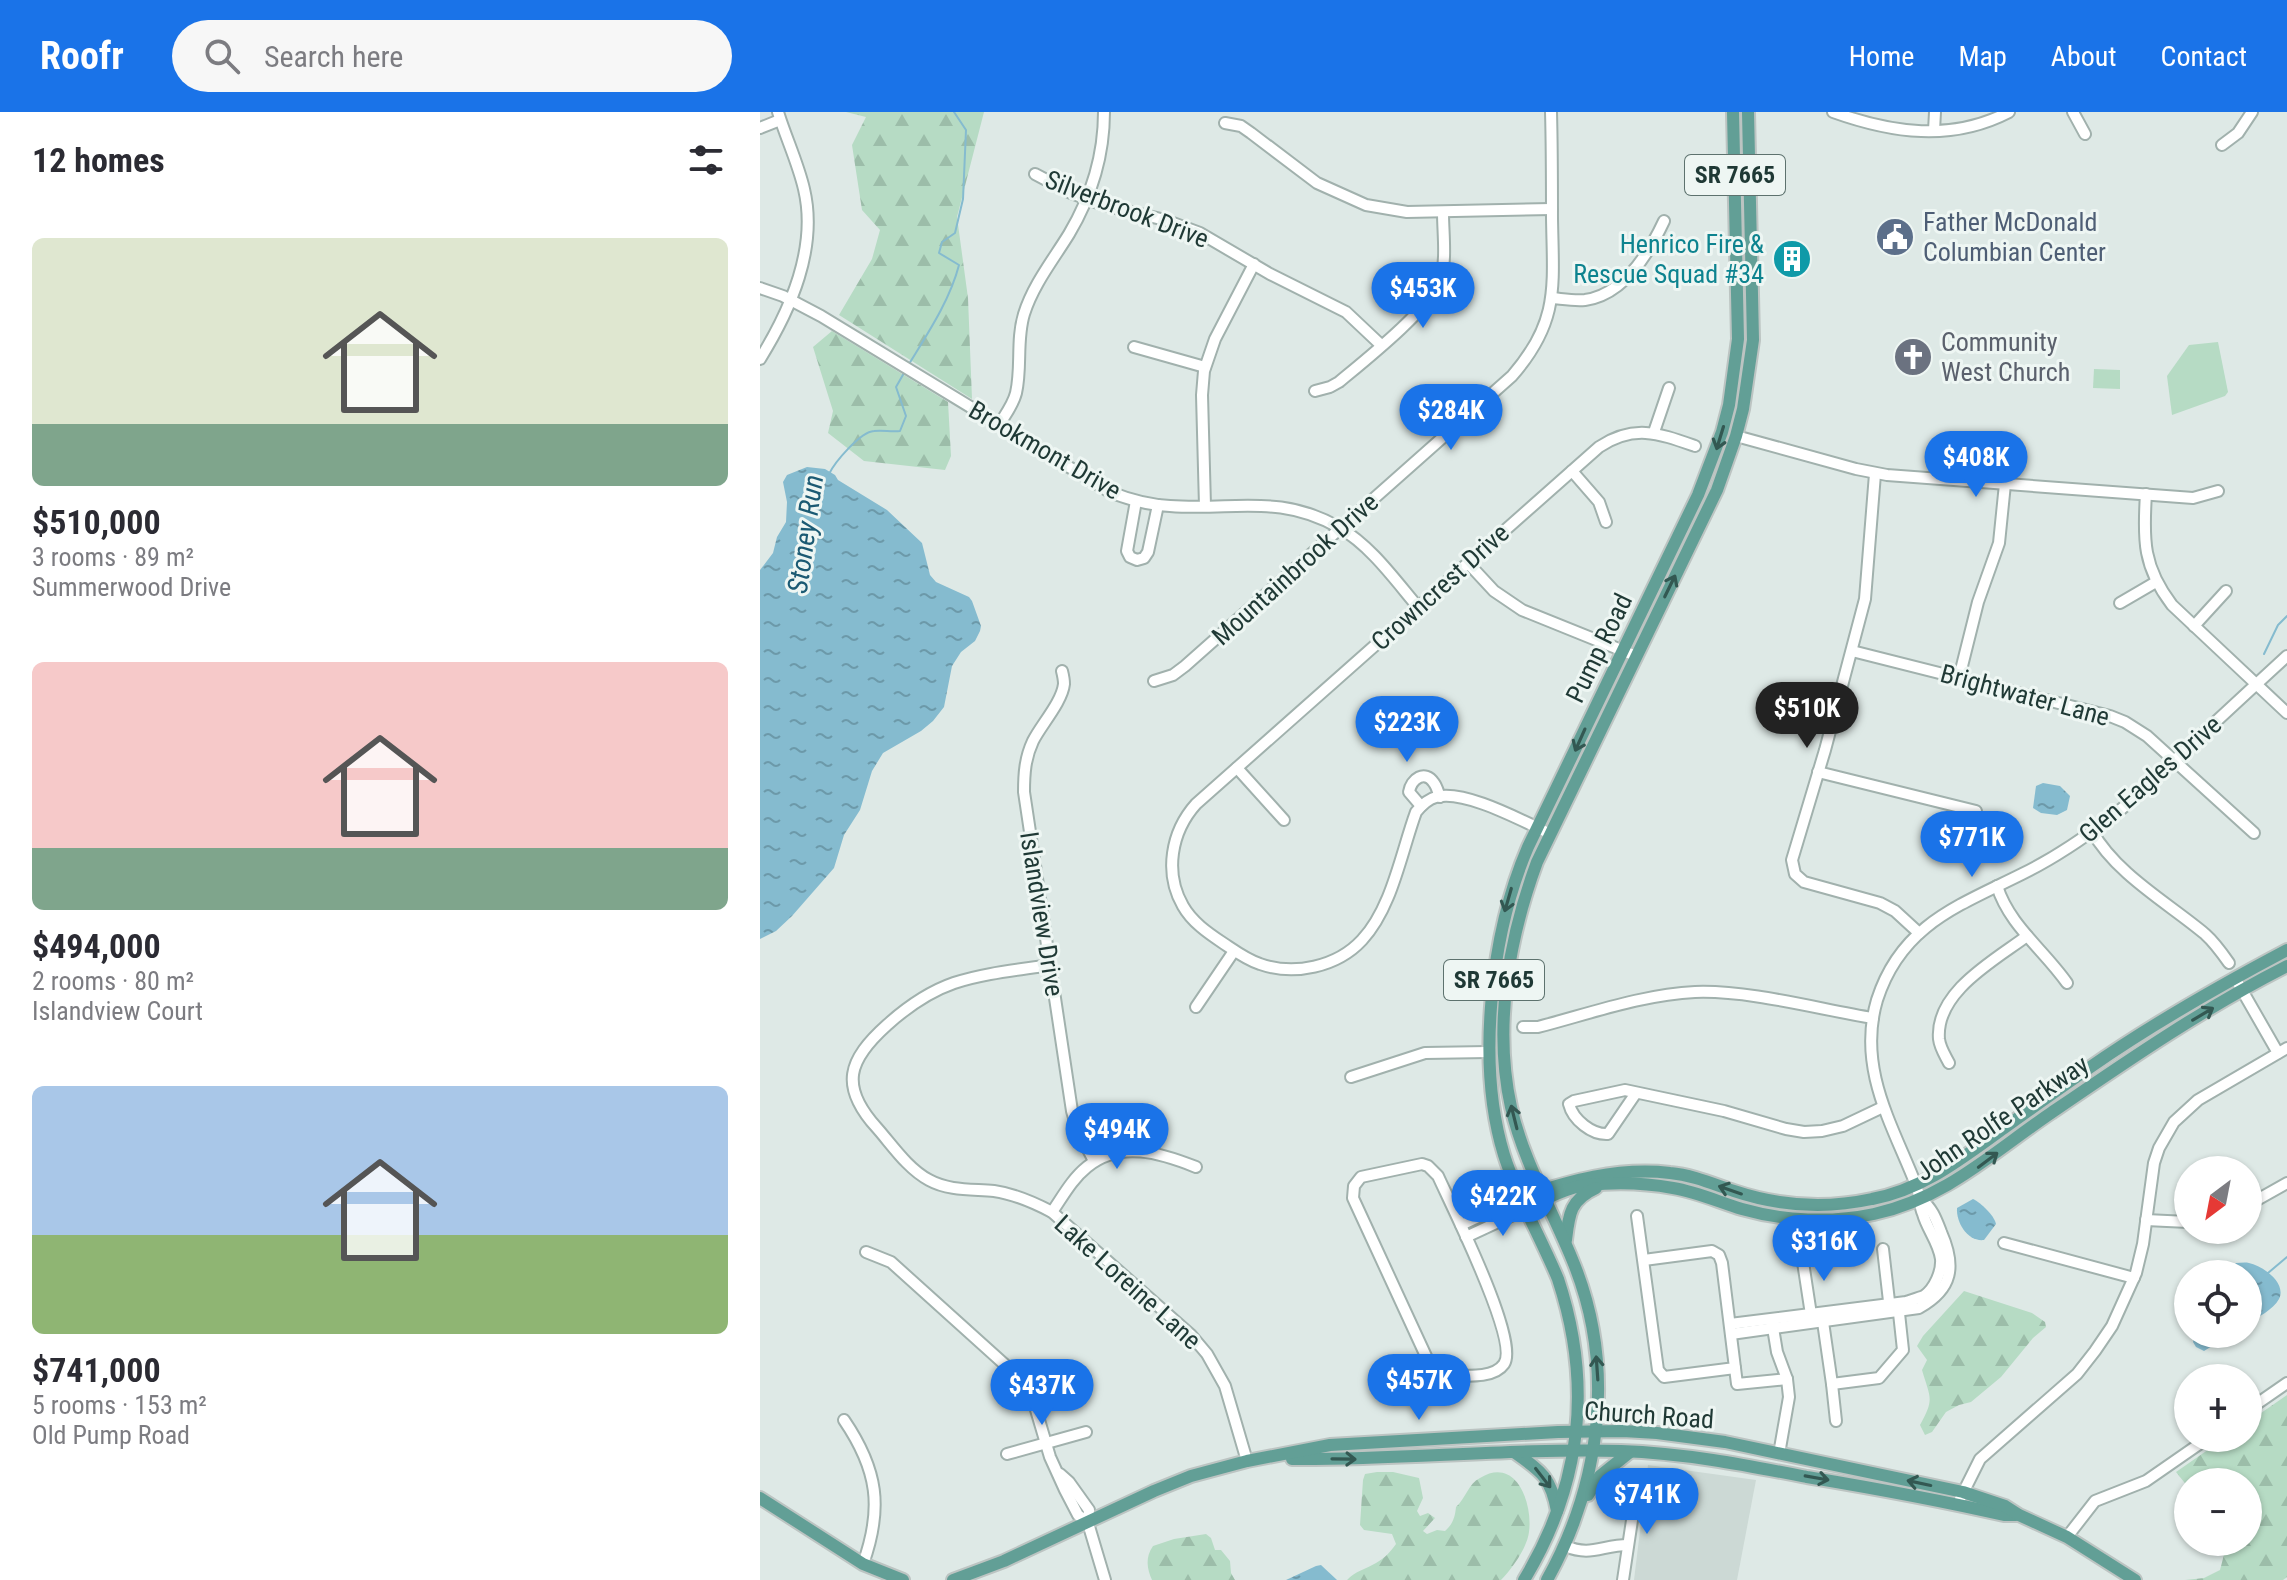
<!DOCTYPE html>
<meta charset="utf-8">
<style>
:root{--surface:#fff;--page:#f7f7f7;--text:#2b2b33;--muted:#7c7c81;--accent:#1a73e8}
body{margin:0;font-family:"Roboto Condensed",sans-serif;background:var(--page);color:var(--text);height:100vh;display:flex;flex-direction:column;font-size:30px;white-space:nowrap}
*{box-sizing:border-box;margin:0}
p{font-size:26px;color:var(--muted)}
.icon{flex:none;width:44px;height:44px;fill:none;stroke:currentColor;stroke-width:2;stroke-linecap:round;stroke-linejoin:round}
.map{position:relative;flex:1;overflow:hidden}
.drawer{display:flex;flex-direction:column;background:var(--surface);width:760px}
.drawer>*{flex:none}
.needle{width:52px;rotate:212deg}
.buttons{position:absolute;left:1414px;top:1044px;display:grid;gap:16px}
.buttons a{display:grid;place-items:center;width:88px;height:88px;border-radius:50%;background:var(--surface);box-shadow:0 2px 6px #0004;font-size:40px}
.price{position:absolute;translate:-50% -68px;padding:0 18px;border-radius:28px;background:var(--accent);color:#fff;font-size:26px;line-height:52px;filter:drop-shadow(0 2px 4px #0008)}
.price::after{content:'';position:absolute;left:50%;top:48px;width:24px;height:18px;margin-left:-12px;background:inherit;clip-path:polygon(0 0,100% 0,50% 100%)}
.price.on{background:#222;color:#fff}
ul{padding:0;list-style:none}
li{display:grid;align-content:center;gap:16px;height:424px;padding:0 32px}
li span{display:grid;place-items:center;height:248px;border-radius:12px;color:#555}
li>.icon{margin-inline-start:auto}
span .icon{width:144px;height:144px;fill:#fffc;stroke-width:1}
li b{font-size:34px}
h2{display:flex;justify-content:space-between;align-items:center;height:96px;padding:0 32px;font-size:34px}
header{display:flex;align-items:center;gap:48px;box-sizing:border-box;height:112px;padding:0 40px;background:var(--accent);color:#fff}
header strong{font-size:38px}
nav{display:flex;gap:44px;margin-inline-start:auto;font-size:28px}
.search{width:560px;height:72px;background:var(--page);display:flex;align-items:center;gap:20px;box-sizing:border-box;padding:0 28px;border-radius:44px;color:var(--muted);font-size:30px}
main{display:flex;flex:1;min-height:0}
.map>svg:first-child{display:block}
</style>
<header>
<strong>Roofr</strong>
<div class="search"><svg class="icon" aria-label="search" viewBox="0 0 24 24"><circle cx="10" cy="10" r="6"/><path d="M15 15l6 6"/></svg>Search here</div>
<nav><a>Home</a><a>Map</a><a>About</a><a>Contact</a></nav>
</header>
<main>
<section class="drawer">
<h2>12 homes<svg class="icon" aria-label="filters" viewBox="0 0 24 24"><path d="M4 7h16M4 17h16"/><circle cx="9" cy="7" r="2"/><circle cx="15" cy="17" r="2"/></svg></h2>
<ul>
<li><span style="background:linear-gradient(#dfe7d0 75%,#7fa58c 0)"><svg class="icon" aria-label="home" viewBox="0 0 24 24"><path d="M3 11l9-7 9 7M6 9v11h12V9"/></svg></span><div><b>$510,000</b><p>3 rooms · 89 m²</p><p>Summerwood Drive</p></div></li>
<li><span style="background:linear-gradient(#f6c9c9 75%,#7fa58c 0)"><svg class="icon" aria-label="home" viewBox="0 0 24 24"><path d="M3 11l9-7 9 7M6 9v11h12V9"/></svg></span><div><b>$494,000</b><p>2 rooms · 80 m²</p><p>Islandview Court</p></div></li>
<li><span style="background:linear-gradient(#a9c7e8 60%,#8fb573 0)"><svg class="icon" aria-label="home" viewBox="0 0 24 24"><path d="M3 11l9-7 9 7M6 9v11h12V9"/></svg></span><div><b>$741,000</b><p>5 rooms · 153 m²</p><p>Old Pump Road</p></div></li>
</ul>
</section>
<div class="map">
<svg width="1527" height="1468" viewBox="0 0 1527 1468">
<defs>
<pattern id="forest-firs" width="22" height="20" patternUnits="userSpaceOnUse" patternTransform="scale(2)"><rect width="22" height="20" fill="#b6dbc4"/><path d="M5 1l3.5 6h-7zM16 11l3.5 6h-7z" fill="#9cbda9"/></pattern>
<pattern id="water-ripples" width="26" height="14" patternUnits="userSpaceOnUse" patternTransform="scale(2)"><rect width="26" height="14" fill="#85bbcf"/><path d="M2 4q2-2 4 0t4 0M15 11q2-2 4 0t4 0" fill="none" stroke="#6c99a9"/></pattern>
</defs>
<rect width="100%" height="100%" fill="#dee9e6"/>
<polygon fill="#ccd9d5" points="888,1353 996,1368 977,1468 874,1468"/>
<g fill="#b6dbc4">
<polygon points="1458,230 1468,280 1465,284 1412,303 1407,264 1429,233"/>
<polygon points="1334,257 1360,258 1360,277 1333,276"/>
</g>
<g fill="url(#forest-firs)">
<polygon points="86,0 224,0 197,105 208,186 212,287 79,203 112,147 120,118 102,98 92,33 106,5"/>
<polygon points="72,219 188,290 191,344 185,358 104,349 68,321 73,299 53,235"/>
<path d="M 1204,1179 L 1272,1201 L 1285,1210 L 1286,1215 L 1273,1226 L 1241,1265 L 1211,1290 L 1199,1293 L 1186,1300 L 1172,1320 L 1165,1323 L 1160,1313 C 1175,1286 1170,1286 1162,1258 L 1167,1248 L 1157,1234 L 1163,1224 Z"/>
<polygon points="1527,1283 1527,1465 1523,1468 1425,1468 1444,1466 1460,1458 1466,1435 1461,1430 1488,1430 1488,1370 1428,1370 1428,1393 1421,1385 1428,1375 1416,1360 1465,1326 1488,1326 1488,1310"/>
<path d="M 617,1360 L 633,1360 L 659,1366 L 663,1386 L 657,1399 L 660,1404 L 668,1401 L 675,1406 L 663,1419 L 667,1422 L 677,1418 L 685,1419 C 693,1412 695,1405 696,1395 C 706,1386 708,1372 720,1366 C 756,1344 773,1391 769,1420 C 767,1436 752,1457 741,1468 L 587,1468 C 595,1459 606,1457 616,1451 C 625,1446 630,1440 636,1432 L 632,1422 L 604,1418 L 600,1413 L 603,1368 L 605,1362 Z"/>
<path d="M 446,1422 L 451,1426 L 455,1438 L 461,1438 L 470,1449 L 471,1461 L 475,1468 L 392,1468 C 387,1457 385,1445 393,1434 L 414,1427 Z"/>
</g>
<g fill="url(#water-ripples)">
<polygon points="47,355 65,357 75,363 78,368 127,398 162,431 170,463 176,470 209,485 212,489 221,514 220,519 215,529 201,540 192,554 184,595 173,609 161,619 123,641 112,659 100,698 84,723 74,756 32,804 16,819 0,827 0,458 13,441 17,425 26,410 27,390 23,370 27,363"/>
<polygon points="1283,671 1300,674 1310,684 1307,698 1297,703 1281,701 1273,696 1276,674"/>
<path d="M 1213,1087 C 1221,1091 1234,1103 1236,1112 L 1224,1128 C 1208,1130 1196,1111 1197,1096 Z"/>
<path d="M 1476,1151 C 1480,1151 1485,1150 1489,1151 C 1503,1154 1527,1171 1519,1187 C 1513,1198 1498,1205 1488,1211 L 1488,1162 L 1462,1162 Z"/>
<polygon points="1435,1222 1472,1222 1444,1239 1436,1235 1433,1230"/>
<polygon points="561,1453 577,1468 526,1468 556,1454"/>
</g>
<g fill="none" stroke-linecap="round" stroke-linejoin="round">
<g stroke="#85bbcf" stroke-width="2">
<path d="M 149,252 C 168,221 190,188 199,153 L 179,141 L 182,130 L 195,121 L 203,87 L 206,18 L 194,0"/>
<path d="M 69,362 C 75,350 100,320 114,319 C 123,318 131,320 140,319 L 146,304 L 136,275 L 144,261"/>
<polyline points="1504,542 1518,513 1527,504"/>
<polyline points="1508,1161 1527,1145"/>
</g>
<g stroke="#a1b1ad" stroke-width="14">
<g id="minor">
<path d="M 1073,0 C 1132,21 1191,30 1249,0"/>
<polyline points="1313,0 1325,22"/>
<polyline points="465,11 481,14 491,21 557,71 606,93 647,100 792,97"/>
<polyline points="0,16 20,8"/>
<polyline points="1174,19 1175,0"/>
<polyline points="1462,33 1478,21 1492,0"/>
<polyline points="275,62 311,81 343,93 405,108 440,121 510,162 586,200 621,233"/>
<path d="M 0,176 L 23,184 L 61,204 L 350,380 C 370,388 389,393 410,394 C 473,399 520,381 580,416 C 611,434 635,468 658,495"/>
<path d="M 792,186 C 803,187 814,189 825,188 C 863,183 889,141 904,109"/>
<polyline points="374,235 445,255"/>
<path d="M 0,247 C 31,197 58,136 44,77 C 38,51 26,26 18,0"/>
<path d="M 555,279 L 570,275 L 579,270 C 603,250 671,196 680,169 C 687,149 683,122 683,101"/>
<path d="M 239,313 C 245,303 253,293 256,281 C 262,255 256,228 264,202 C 273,173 293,148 309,122 C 331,85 344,43 344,0"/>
<polyline points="894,320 909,276"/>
<polyline points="976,324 1096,357 1127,363 1433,386 1458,379"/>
<polyline points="812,359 839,390 846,410"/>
<polyline points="1115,362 1105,487 1065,638 1032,748 1035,762 1044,770 1120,791 1135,799 1159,821"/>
<path d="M 1386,382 C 1383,428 1383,455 1412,493 L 1527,601"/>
<polyline points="376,389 367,439 370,445 377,448 384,446 388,440 398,393"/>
<polyline points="445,394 442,283 444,259 455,227 494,152"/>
<polyline points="708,451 734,479 762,498 876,544"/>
<polyline points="1360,491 1396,470"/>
<polyline points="1434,514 1466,479"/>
<polyline points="1092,539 1350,604 1365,610 1387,624 1494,721"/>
<path d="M 302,559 C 303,563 304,568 304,572 C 302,590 281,613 273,629 C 265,646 264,662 264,680 L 312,999 L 317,1016 L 334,1049"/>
<polyline points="1199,566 1218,490 1239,431 1245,372"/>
<path d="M 394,569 L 413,563 L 425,554 L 752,264 C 800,209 793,174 792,106 C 792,71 792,35 791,0"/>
<polyline points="477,656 524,708"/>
<polyline points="1058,660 1216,699"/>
<path d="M 661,694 L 649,680 C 651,667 665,657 674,671 C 677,675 678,680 680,685"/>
<path d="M 1332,719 C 1356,762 1408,791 1445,822 C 1454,830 1462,841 1469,851"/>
<path d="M 791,722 C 764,710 705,677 676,685 C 668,687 661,694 656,700 C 641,741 632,796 602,828 C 577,855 534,864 500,852 C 487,848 475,839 463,831 C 448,821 432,810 423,794 C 404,761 411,720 436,692 L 839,335 C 874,312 898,321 935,334"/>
<path d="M 1237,774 C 1249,813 1284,838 1307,871"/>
<path d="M 290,853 C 258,858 224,861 194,871 C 168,880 147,895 127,913 C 88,948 79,974 117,1016 C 132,1033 148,1057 169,1068 C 189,1079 212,1077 234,1079 C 255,1082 273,1090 292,1100 L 431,1223 L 447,1242 L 465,1274 L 487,1349"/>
<polyline points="1475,866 1518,941"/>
<polyline points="436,895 474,839"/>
<path d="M 763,915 L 778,915 C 828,902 885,882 935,880 C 990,878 1058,897 1113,906"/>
<path d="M 1189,951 C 1185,943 1180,936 1179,927 C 1175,880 1235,848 1267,824"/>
<polyline points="591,965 665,941 728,940"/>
<path d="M 876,981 L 848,1022 C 832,1023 813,1008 809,992 L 814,989 L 865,978 L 964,999 L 1026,1017 L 1044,1020 L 1062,1019 L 1083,1014 L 1123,995"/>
<path d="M 662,1052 L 668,1054 L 678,1064 C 691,1093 760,1229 744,1252 C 733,1268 702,1263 685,1263 L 680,1262 L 671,1255 L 593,1086 L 594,1074 L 601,1065 Z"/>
<polyline points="1488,1093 1527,1071"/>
<path d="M 292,1100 C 303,1084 312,1067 327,1055 C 360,1028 401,1041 436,1055"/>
<polyline points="877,1104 898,1258 904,1265 975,1256 962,1151 959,1143 952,1139 884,1148"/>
<polyline points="1386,1108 1428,1110"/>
<polyline points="701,1113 761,1085"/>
<polyline points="706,1125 766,1097"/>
<polyline points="1244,1131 1374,1166"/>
<polyline points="1041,1137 1052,1209"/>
<polyline points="1123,1137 1130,1198"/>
<polyline points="106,1140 131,1150 262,1268 274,1291 290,1345 305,1378 318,1403 328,1411"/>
<polyline points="1062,1203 1072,1272 1119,1266 1143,1238 1138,1192"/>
<polyline points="1012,1210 1017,1240 1027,1267 1029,1285 1019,1342"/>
<path d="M 970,1212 L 1146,1190 C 1152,1188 1159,1186 1164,1184 C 1175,1176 1182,1159 1181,1147 C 1179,1131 1167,1117 1163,1102 C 1159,1093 1160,1083 1156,1073 C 1132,1012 1097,956 1117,888 C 1141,813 1198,794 1262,762 C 1293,747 1321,728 1349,707 C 1373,689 1394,667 1416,647 C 1453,612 1490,578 1527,544"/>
<path d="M 971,1222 L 1159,1196 C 1193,1177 1196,1154 1181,1120 C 1176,1107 1172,1096 1161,1087"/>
<polyline points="975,1256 977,1272 1027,1267"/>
<polyline points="1072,1272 1076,1309"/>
<polyline points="1488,1298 1527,1271"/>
<path d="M 84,1308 C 118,1358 123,1396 103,1452"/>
<polyline points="247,1342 326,1320"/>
<polyline points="300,1362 309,1370 329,1398 328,1411 345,1468"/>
<polyline points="1200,1387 1220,1347 1317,1262 1335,1239 1352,1214 1376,1161 1383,1132 1394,1051 1399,1036 1414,1010 1438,988 1527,936"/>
<polyline points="1307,1425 1335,1389 1386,1369 1448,1326"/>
<path d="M 805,1434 C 831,1445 842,1433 868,1433"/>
<polyline points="863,1468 877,1375"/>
</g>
</g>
<g stroke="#bcc4c2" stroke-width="16">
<g id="major">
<path d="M 761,1085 C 810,1069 857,1055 910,1061 C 933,1063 953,1072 974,1079 C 1019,1094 1066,1097 1112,1087 C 1164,1077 1202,1046 1244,1016 C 1272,996 1300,976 1329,956 C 1392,912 1459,874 1527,838"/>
<path d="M 766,1097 C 785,1087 807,1075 828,1073 C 856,1070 886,1071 913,1076 C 937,1080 959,1090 982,1097 C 1024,1109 1071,1111 1114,1102 C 1186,1086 1232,1041 1291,1001 C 1367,949 1444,896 1527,854"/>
<path d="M 806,1128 C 809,1102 810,1088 836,1076"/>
<path d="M 754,1340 C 781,1359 791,1365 797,1399"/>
<path d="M 532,1347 C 642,1348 751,1336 861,1339 C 924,1341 985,1353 1047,1365 C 1113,1376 1179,1388 1244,1403 L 1256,1403"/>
<polyline points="828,1383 840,1364 870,1340"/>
<polyline points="0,1386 103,1452 143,1468"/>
<polyline points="193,1468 244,1449 394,1379 431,1364 487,1349 570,1333 798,1320 863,1319 897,1321 965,1330 1203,1380 1245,1394 1259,1403 1307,1425 1375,1468"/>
<path d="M 764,1468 C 822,1372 833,1273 798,1167 C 781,1126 757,1085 744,1043 C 716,952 731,821 768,735 L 938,383 L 962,320 L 969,293 L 978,227 L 973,0"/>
<path d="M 787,1468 C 842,1369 856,1252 812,1147 C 791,1096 763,1048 751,995 C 733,914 749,826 777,750 L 957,378 L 976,324 L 983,297 L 993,228 L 988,0"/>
</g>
</g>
<use href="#minor" stroke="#fff" stroke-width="10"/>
<use href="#major" stroke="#629f96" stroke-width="12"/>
</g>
<defs><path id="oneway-shaft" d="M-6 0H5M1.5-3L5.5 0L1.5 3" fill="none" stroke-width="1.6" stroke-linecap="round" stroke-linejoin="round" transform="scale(2)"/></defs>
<g stroke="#335852">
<use href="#oneway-shaft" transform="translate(960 326) rotate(107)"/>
<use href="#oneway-shaft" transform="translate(910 474) rotate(-64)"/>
<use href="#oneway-shaft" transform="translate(820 628) rotate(114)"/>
<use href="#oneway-shaft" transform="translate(748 788) rotate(106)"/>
<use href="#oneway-shaft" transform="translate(1443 902) rotate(-31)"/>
<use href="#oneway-shaft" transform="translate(754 1005) rotate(-104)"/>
<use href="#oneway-shaft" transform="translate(1228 1048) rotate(-37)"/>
<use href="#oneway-shaft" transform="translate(970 1078) rotate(-161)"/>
<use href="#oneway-shaft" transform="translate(837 1256) rotate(-94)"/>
<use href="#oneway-shaft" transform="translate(584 1347) rotate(1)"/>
<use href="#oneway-shaft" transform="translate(783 1366) rotate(52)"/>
<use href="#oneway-shaft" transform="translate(1057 1366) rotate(10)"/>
<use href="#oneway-shaft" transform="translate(1159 1371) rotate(-168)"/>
</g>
<defs>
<g id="civic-disc" transform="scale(2)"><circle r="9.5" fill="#5c6f8a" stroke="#eef6f3"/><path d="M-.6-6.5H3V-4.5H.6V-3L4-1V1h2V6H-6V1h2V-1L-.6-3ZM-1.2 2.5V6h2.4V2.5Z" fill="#fff"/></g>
<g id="building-disc" transform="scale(2)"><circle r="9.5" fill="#0f9aa8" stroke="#eef6f3"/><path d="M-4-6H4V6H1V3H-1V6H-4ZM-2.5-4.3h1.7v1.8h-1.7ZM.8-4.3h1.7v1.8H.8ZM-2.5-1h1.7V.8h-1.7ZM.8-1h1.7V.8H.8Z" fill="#fff"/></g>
<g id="church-disc" transform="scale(2)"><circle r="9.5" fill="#6b7280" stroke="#eef6f3"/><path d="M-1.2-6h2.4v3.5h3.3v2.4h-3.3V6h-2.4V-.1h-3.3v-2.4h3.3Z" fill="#fff"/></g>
</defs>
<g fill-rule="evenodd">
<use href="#civic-disc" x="1135" y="125"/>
<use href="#building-disc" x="1032" y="147"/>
<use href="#church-disc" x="1153" y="245"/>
</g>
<g text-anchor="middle" stroke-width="6" stroke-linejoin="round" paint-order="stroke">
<g fill="#eef6f3" stroke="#5d726e" stroke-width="2">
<rect x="925" y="43" width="100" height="40" rx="6"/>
<rect x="684" y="848" width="100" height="40" rx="6"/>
</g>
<g font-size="24" font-weight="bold" fill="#1f3935">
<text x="975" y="71">SR 7665</text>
<text x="734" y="876">SR 7665</text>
</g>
<g font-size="26" fill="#1f3935" stroke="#eef6f3">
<text transform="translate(367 97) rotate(21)" y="9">Silverbrook Drive</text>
<text transform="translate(285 338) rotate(30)" y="9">Brookmont Drive</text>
<text transform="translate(535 457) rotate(-42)" y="9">Mountainbrook Drive</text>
<text transform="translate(680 475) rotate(-42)" y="9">Crowncrest Drive</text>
<text transform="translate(839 536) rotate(-64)" y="9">Pump Road</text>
<text transform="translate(1265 583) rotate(15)" y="9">Brightwater Lane</text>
<text transform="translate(1390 667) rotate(-41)" y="9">Glen Eagles Drive</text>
<text transform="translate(282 802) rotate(81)" y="9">Islandview Drive</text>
<text transform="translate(1242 1006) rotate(-34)" y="9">John Rolfe Parkway</text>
<text transform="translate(368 1170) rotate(42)" y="9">Lake Loreine Lane</text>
<text transform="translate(889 1303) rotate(4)" y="9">Church Road</text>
</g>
<g font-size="26" fill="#4e5e75" stroke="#eef6f3" text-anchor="start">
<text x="1163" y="119">Father McDonald<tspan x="1163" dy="30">Columbian Center</tspan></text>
</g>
<g font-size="26" fill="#0d838f" stroke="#eef6f3" text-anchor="end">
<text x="1004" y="141">Henrico Fire &amp;<tspan x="1004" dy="30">Rescue Squad #34</tspan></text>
</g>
<g font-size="26" fill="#5b616d" stroke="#eef6f3" text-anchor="start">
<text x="1181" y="239">Community<tspan x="1181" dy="30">West Church</tspan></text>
</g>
<g font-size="28" font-style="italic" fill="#1b5a73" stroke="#eef6f3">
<text transform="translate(45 422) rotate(-82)" y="10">Stoney Run</text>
</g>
</g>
</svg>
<div class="buttons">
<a><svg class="needle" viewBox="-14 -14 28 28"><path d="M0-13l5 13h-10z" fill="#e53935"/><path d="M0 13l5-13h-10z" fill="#7c7c81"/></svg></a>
<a><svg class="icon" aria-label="locate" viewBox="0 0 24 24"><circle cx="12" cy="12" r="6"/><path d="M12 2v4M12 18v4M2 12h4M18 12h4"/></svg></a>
<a>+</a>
<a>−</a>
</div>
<b class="price" style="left:663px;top:218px">$453K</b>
<b class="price" style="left:691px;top:340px">$284K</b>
<b class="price" style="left:1216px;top:387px">$408K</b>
<b class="price on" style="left:1047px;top:638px">$510K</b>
<b class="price" style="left:647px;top:652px">$223K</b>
<b class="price" style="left:1212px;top:767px">$771K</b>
<b class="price" style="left:357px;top:1059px">$494K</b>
<b class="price" style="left:743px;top:1126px">$422K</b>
<b class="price" style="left:1064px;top:1171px">$316K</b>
<b class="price" style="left:659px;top:1310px">$457K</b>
<b class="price" style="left:282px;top:1315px">$437K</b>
<b class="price" style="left:887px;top:1424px">$741K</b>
</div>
</main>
